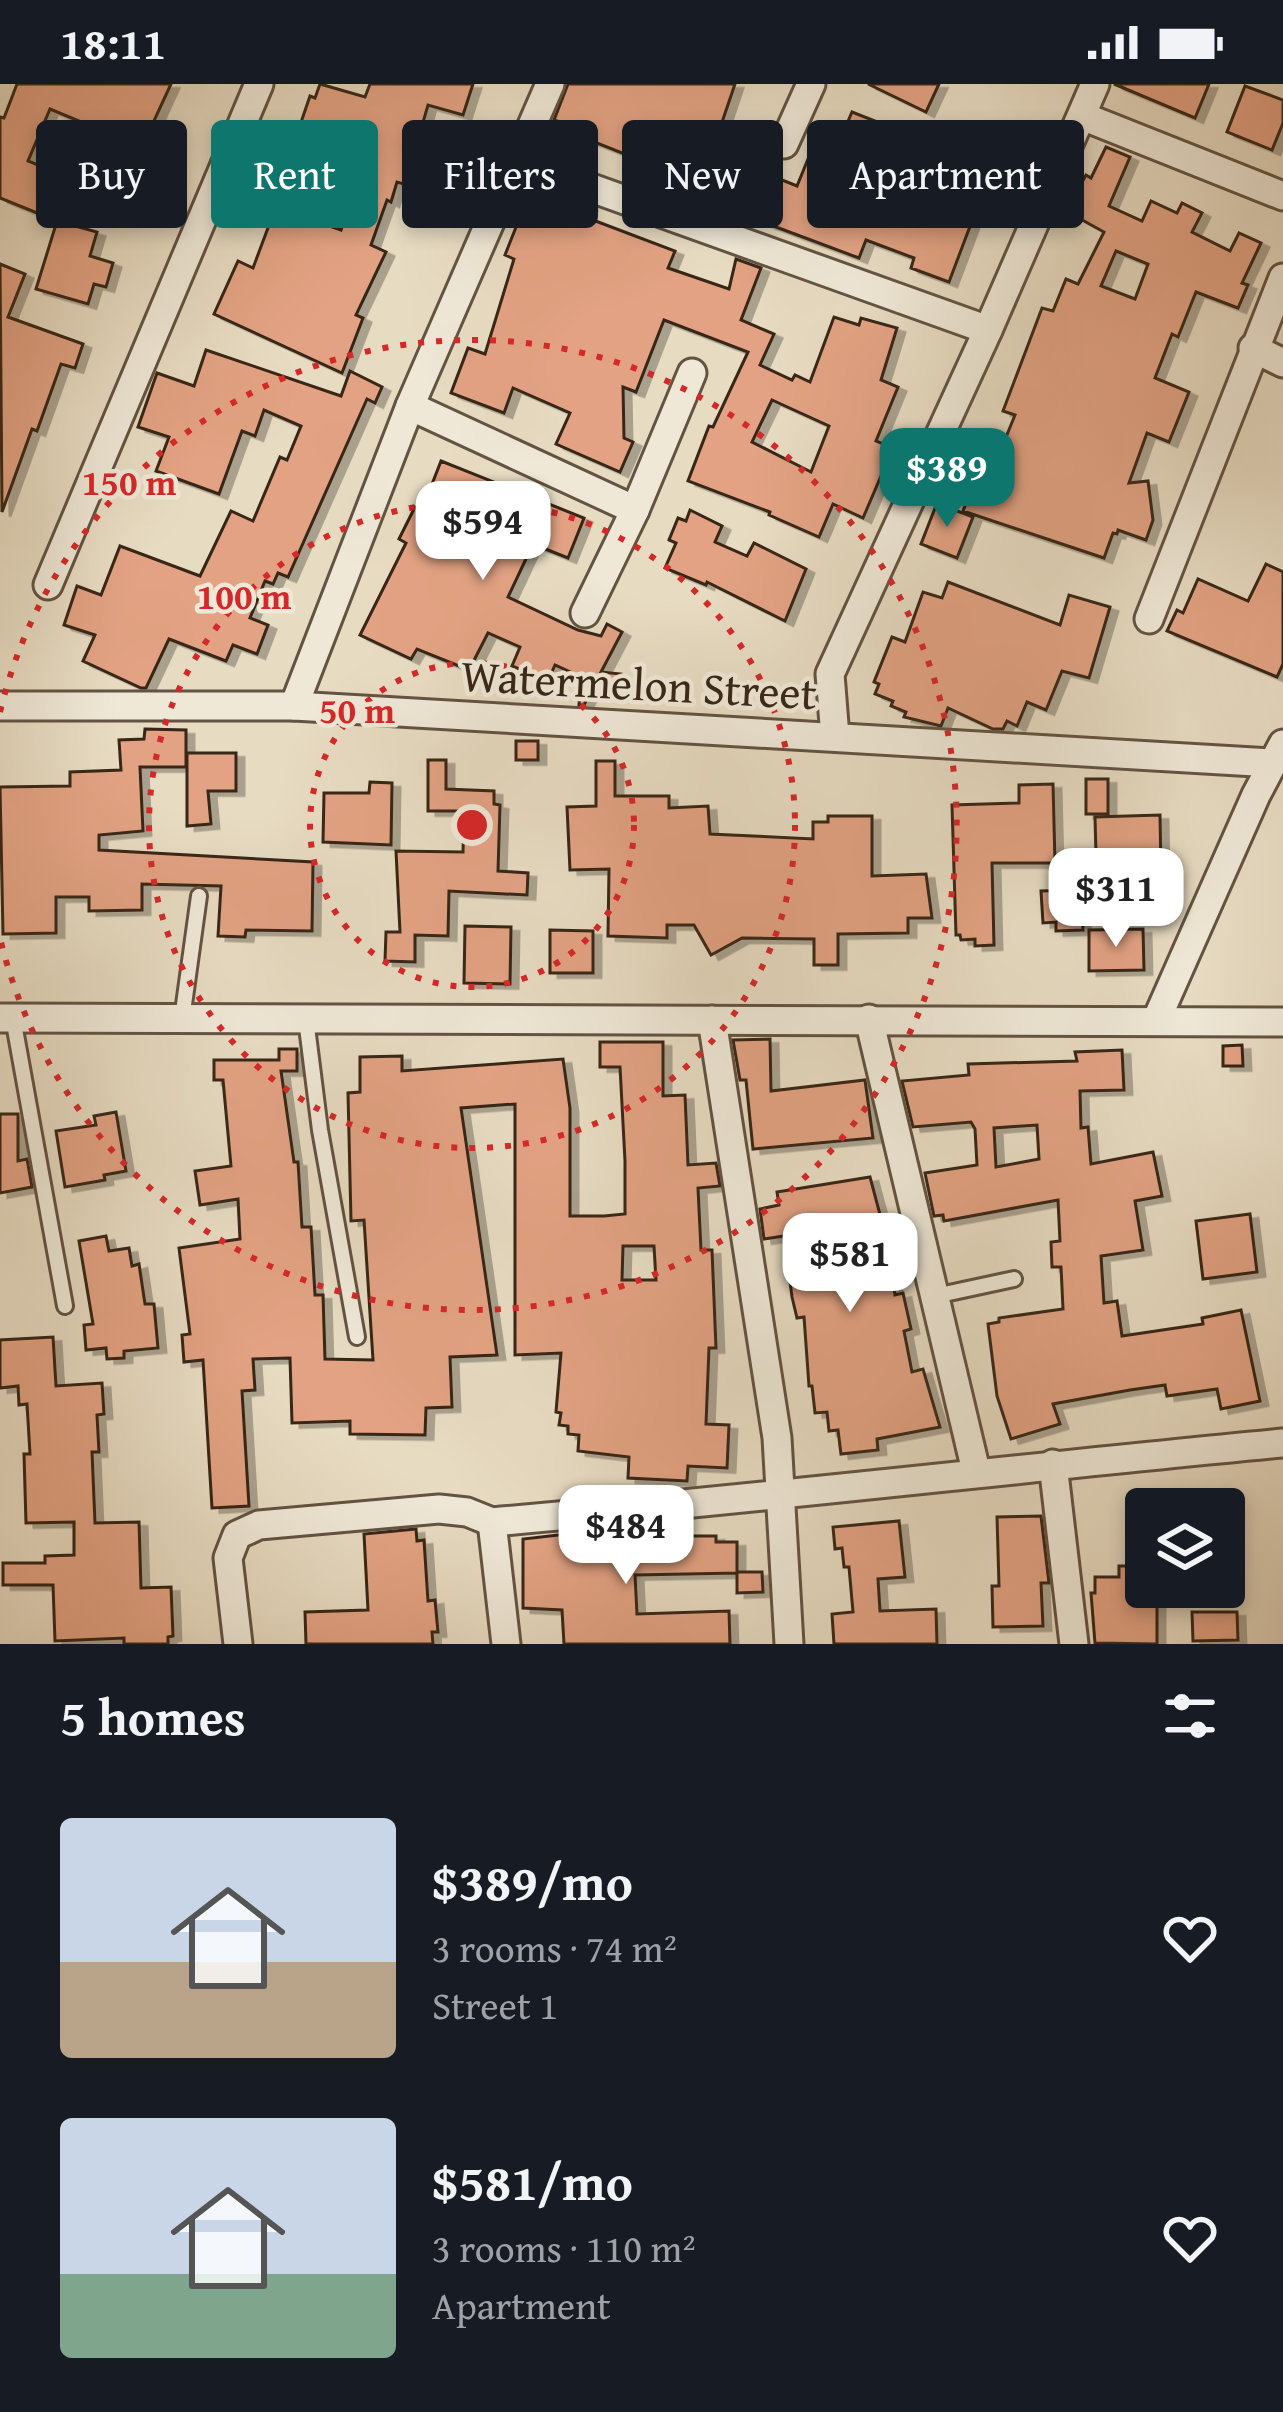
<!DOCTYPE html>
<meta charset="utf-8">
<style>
:root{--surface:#171b24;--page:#242831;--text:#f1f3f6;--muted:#9ea1a6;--accent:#0f766e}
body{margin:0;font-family:"Gentium Book Plus",serif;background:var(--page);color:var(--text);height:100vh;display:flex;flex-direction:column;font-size:45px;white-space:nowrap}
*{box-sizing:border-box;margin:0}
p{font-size:39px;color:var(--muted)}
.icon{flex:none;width:66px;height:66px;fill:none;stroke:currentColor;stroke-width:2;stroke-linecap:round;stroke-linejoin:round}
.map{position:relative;height:1560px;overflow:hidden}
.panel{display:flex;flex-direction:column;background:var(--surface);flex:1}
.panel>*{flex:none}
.guide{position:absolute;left:36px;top:36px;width:1212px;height:108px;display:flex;gap:24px}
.controls{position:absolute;left:1125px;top:1404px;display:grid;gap:24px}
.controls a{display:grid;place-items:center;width:120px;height:120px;border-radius:12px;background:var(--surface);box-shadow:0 6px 18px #0003;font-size:60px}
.price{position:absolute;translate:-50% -102px;padding:0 27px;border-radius:24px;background:#fff;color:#222;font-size:39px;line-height:78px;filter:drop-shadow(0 3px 6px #0008)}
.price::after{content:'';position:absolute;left:50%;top:72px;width:36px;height:27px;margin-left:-18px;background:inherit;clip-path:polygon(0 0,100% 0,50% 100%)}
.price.active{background:var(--accent);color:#fff}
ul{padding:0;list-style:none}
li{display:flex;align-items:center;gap:36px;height:300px;padding:0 60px}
li span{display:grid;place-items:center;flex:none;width:336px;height:240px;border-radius:12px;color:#555}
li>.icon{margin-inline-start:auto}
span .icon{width:144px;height:144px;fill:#fffc;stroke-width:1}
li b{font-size:51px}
h2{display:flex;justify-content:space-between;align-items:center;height:144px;padding:0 60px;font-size:51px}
.chip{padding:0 42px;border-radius:12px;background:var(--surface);box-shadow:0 6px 18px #0003;font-size:42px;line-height:108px}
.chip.active{background:var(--accent);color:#fff}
.status{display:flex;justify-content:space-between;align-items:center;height:84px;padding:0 60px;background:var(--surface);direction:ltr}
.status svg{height:33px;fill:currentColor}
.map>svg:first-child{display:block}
</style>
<div class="status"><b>18:11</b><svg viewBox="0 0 49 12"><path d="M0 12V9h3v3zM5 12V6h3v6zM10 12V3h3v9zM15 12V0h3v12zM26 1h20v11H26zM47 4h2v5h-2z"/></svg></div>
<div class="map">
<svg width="1283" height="1560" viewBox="0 0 1283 1560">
<defs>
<filter id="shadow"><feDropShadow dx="8" dy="4.5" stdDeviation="0" flood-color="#0004"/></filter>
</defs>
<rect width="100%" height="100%" fill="#e7dbc2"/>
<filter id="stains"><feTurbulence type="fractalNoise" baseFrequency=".00167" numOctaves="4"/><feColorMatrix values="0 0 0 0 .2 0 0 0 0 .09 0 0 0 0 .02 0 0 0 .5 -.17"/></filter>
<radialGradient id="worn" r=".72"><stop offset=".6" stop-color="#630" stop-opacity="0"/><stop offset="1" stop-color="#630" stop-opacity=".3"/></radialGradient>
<g fill="#e2a283" stroke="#372617" stroke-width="3" fill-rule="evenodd" filter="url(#shadow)">
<polygon points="17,0 171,0 136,76 90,55 96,44 50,25 28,77 58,89 54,98 65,102 52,135 0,114 0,33 4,34"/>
<path d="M 320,0 L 365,13 L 370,0 L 473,0 L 463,31 L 428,21 L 417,59 L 430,63 L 418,104 L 397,98 L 391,118 L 387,116 L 371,161 L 386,168 L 356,231 L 363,234 L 342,289 L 214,230 L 238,177 L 253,184 L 281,109 L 266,103 L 288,53 L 295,56 L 310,12 L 315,14 ZM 336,66 L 376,80 L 364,117 L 353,113 L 341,146 L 307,134 Z"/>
<polygon points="568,0 735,0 718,50 734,55 727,74 797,102 808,75 824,82 841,39 846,42 852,28 898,46 877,98 892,103 887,116 930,132 934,122 972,137 949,198 911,184 914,174 866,156 859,174 768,140 747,131 753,118 683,92 682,96 643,83 645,78 564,46 566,40 554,36"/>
<polygon points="868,0 939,0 926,28"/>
<polygon points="1114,0 1209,0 1195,34"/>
<polygon points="1245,2 1283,16 1283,39 1272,66 1227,48"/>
<path d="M 1106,63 L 1130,73 L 1109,122 L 1142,137 L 1151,117 L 1177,129 L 1182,119 L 1202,129 L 1192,148 L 1230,167 L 1239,149 L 1261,159 L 1242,199 L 1248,201 L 1238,224 L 1196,208 L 1178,253 L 1172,250 L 1155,294 L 1189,308 L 1169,358 L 1147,349 L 1129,399 L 1148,397 L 1153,436 L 1146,456 L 1118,446 L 1117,450 L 1113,449 L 1104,474 L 963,427 L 990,358 L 1002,363 L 1015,331 L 1003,327 L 1042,224 L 1053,227 L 1066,195 L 1078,200 L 1104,148 L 1066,127 L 1086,91 L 1091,94 ZM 1116,167 L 1148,180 L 1135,215 L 1101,202 Z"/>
<path d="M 573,117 L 589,122 L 585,133 L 675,167 L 668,184 L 729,205 L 736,175 L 761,184 L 741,236 L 774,250 L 760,281 L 792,296 L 795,291 L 810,298 L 834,233 L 859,241 L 861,234 L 897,244 L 881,296 L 898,303 L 876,357 L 893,364 L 863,434 L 833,420 L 819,453 L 769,431 L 770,428 L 688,397 L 709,342 L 713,343 L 748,268 L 664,236 L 636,308 L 623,303 L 624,354 L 633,358 L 620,388 L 556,360 L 570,329 L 513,304 L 504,329 L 451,309 L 468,264 L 485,270 L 514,175 L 505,171 L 524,123 L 564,140 ZM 772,316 L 829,342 L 811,388 L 752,358 Z"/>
<polygon points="57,137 97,148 90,172 113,179 106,203 94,200 88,220 36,205"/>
<polygon points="0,180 25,190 8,233 83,260 75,284 61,280 37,347 32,345 2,428"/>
<polygon points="206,266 341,312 350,287 382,303 375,319 367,315 288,493 278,489 273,500 265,497 250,534 268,541 257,570 233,561 226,577 169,555 146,604 141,604 83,577 95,551 64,541 77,502 101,511 120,462 200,492 231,427 253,437 280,373 287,376 301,342 264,326 255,352 242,347 219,410 156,387 169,353 138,343 157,289 194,302"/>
<polygon points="441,377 584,434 568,474 533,460 508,513 578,546 601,552 607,540 622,548 601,588 621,590 620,606 592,604 584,621 579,621 581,593 555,581 548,597 512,582 520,563 488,549 469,586 417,565 411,575 360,551 406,459 399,455 415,423 422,426"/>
<polygon points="937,419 973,433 957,474 921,460"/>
<polygon points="690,426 722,442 715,458 747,472 754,459 806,485 785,537 707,498 706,501 665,484 676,459 669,456 678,434 686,437"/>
<polygon points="1266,480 1283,488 1283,580 1277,593 1167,547 1177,526 1183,529 1198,495 1248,517"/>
<polygon points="948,498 1060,541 1069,511 1110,523 1089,594 1062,587 1046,626 1027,618 1017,642 1007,637 1003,645 993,645 948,624 941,642 904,633 906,628 891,622 893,617 875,610 879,600 874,598 892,553 905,558 923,508 942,514"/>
<polygon points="145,645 186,646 186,683 140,683 143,747 99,751 99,766 313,778 312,847 246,846 245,853 218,852 221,802 142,800 142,826 89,827 89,813 56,813 56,849 3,850 0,703 70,702 70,688 121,686 119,656 144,655"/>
<rect x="516" y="657" width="22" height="19"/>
<polygon points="187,669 236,669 236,707 208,707 211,740 187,742"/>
<polygon points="428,676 446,676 446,705 494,707 494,720 500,721 498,787 528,789 527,811 449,807 448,852 415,851 415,878 385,877 386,848 400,848 396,767 463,768 464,727 428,727"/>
<polygon points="596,677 615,677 615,712 669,712 669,724 708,722 710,750 813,755 813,738 828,738 828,732 872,732 872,792 926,790 932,834 908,834 908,849 838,850 838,881 814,881 814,855 742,854 711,871 694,841 667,841 667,854 608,852 609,785 570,786 567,723 596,722"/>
<rect x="1086" y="695" width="22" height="35"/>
<polygon points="370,698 392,699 391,761 323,758 324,709 369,709"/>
<polygon points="1053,700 1055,779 992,779 994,861 975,862 975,855 961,856 960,851 956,851 952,721 1019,719 1019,701"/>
<polygon points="1160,731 1161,789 1149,790 1149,808 1097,809 1095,733"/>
<polygon points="1081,806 1083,846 1056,847 1056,838 1043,839 1041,807"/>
<polygon points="465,842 511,843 510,900 464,899"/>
<polygon points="1143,845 1144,886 1089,887 1089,846"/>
<polygon points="550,846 593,847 593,889 550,889"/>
<polygon points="770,955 771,1007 865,996 873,1054 753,1065 746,996 740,996 733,956"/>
<path d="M 600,958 L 663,958 L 663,1012 L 685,1011 L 688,1081 L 716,1079 L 720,1102 L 698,1104 L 701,1166 L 712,1166 L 716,1264 L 709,1264 L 706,1340 L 729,1341 L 727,1384 L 688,1382 L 687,1397 L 628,1394 L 629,1373 L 578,1367 L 579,1351 L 568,1350 L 568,1342 L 559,1341 L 561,1329 L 556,1328 L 561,1269 L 515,1271 L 515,1020 L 461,1024 L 497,1271 L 450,1273 L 452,1323 L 426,1324 L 425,1351 L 350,1350 L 350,1337 L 292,1339 L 290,1274 L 253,1275 L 255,1306 L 242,1307 L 249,1422 L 212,1424 L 203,1276 L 184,1278 L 182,1251 L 190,1250 L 179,1164 L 240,1155 L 238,1115 L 200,1121 L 195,1087 L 231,1082 L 223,996 L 214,996 L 214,976 L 279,976 L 279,965 L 297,965 L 297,987 L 281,987 L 294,1078 L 298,1078 L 302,1143 L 311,1143 L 315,1211 L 323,1211 L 325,1275 L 373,1276 L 364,1136 L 351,1137 L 348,1009 L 360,1008 L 360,973 L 402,972 L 402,987 L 563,975 L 570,1024 L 570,1132 L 604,1132 L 625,1130 L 625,1077 L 620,983 L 600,983 ZM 623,1162 L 654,1162 L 656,1196 L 622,1196 Z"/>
<polygon points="1242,961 1243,982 1223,982 1223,962"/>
<path d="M 1122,966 L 1124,1006 L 1080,1007 L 1081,1044 L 1088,1043 L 1091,1080 L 1153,1068 L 1162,1112 L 1135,1117 L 1143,1166 L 1101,1172 L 1104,1219 L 1117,1217 L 1122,1252 L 1203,1240 L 1202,1234 L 1241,1226 L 1260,1317 L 1221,1325 L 1217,1305 L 1167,1312 L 1165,1301 L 1130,1306 L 1053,1320 L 1060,1340 L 1011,1355 L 997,1312 L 988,1240 L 999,1238 L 999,1234 L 1063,1225 L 1061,1183 L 1052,1183 L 1051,1158 L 1060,1157 L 1058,1116 L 944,1137 L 943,1131 L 934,1132 L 925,1089 L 977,1081 L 975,1045 L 971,1038 L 913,1043 L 902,997 L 969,991 L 968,980 L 1077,977 L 1075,968 ZM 1037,1041 L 1039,1075 L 996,1083 L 994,1044 Z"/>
<polygon points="116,1028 126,1087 104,1091 105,1096 65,1103 56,1047 96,1041 94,1032"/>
<polygon points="0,1030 18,1030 18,1077 27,1075 32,1103 0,1109"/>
<polygon points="870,1093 889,1164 869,1168 877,1202 893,1199 895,1211 903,1209 911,1245 904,1247 912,1288 923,1285 940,1343 877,1355 878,1366 841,1370 838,1346 829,1347 827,1328 815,1329 812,1302 809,1302 804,1233 797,1234 792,1213 784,1152 764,1155 760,1125 779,1121 777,1108"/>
<polygon points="1250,1130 1257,1188 1203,1195 1196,1137"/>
<polygon points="106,1152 109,1167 129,1164 132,1182 139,1180 145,1220 154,1220 158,1264 124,1267 124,1274 107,1275 106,1264 86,1266 84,1241 93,1240 79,1157"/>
<polygon points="53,1253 56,1302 102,1299 104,1330 97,1331 99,1368 92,1368 95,1439 139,1438 141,1504 171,1503 173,1552 168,1553 168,1560 124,1560 124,1554 55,1557 53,1501 3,1501 3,1479 45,1479 45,1472 74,1471 74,1438 26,1439 24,1370 30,1370 27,1320 19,1321 18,1302 0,1304 0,1256"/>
<polygon points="1041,1432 1049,1499 1041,1499 1043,1542 993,1543 992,1502 999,1502 997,1433"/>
<polygon points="899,1437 905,1493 878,1495 880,1527 936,1525 937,1560 834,1560 832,1530 853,1528 849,1483 844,1483 842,1464 835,1465 833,1443"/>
<polygon points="416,1445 417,1457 424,1456 428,1517 435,1516 438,1548 432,1548 433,1560 306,1560 305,1528 368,1526 364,1450"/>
<polygon points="585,1448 585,1459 667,1456 667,1449 684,1448 685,1452 716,1452 716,1458 737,1458 737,1488 762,1488 763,1508 737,1509 737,1489 635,1491 637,1530 729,1527 730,1560 564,1560 562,1526 523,1524 523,1455"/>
<polygon points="1119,1482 1146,1482 1146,1503 1157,1503 1157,1560 1095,1559 1091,1509 1095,1509 1095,1493 1119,1493"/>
<polygon points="1192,1528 1237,1528 1238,1556 1193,1557"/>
</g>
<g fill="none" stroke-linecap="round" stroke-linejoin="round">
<g stroke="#635342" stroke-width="20">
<g id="service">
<polyline points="13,934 65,1222"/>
<polyline points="182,935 199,812"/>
<polyline points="306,935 320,1046 357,1253"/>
<polyline points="935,1212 1014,1195"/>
</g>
</g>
<g stroke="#635342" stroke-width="33">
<g id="minor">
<polyline points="1082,32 1283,112"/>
<polyline points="784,60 811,0"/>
<polyline points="516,77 988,246"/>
<polyline points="1253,264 1283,279"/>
<polyline points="410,322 635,426"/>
<polyline points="48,501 259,0"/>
<polyline points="585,529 635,426 692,289"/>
<polyline points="1149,535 1283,194"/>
<polyline points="0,622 294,622 1273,679"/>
<polyline points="294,622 410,322 550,0"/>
<polyline points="835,653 830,590 988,246 1095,0"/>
<polyline points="0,934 1283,938"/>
<polyline points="869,935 976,1387"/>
<polyline points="712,936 777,1354 789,1560"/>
<polyline points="1156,937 1256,711 1283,660"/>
<polyline points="1053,1380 1074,1560"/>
<polyline points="492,1438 506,1560"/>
<path d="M 238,1560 L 228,1474 L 237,1451 L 259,1441 L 439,1425 L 467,1428 L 492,1438 C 756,1415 1019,1384 1283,1359"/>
</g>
</g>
<use href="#service" stroke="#efe8d7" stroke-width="14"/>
<use href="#minor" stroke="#efe8d7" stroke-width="27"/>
</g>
<g fill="none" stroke="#d62828" stroke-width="6" stroke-dasharray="6 12">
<circle cx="472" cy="741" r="162"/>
<circle cx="472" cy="741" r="323"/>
<path d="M0 628A485 485 0 1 1 0 854"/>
</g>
<g text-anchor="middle" stroke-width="9" stroke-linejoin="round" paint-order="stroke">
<g font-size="45" fill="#372617" stroke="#efe8d7">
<text transform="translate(639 600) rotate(3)" y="16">Watermelon Street</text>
</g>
</g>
<circle cx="472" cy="741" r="18" fill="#d62828" stroke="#efe8d7" stroke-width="6"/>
<g font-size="36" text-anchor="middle" font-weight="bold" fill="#d62828" stroke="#efe8d7" stroke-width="9" stroke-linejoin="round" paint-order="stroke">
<text x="129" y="411">150 m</text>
<text x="244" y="525">100 m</text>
<text x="357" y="639">50 m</text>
</g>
<rect width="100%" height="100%" filter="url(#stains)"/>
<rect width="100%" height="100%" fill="url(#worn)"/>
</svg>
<div class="controls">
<a><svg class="icon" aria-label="layers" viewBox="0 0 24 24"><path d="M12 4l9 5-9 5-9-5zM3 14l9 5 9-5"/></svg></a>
</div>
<b class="price active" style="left:947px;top:446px">$389</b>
<b class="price" style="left:483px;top:499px">$594</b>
<b class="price" style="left:1116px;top:866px">$311</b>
<b class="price" style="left:850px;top:1231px">$581</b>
<b class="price" style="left:626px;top:1503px">$484</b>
<div class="guide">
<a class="chip">Buy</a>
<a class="chip active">Rent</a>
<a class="chip">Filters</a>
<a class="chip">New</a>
<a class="chip">Apartment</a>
</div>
</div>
<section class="panel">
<h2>5 homes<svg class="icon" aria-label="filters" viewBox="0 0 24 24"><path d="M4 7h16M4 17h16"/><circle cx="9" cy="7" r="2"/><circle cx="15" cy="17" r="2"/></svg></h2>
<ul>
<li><span style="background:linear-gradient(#c9d6e8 60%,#b9a48a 0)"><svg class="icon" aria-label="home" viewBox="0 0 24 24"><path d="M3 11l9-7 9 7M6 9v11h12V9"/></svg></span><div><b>$389/mo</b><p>3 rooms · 74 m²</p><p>Street 1</p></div><svg class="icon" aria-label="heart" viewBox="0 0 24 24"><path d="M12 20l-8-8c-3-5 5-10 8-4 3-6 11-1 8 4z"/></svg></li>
<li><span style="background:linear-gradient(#c9d6e8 65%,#7fa58c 0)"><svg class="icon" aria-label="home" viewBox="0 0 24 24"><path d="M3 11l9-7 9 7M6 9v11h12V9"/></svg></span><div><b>$581/mo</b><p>3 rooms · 110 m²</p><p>Apartment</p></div><svg class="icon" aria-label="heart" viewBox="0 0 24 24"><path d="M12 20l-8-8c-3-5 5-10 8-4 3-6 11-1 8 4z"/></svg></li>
</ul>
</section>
